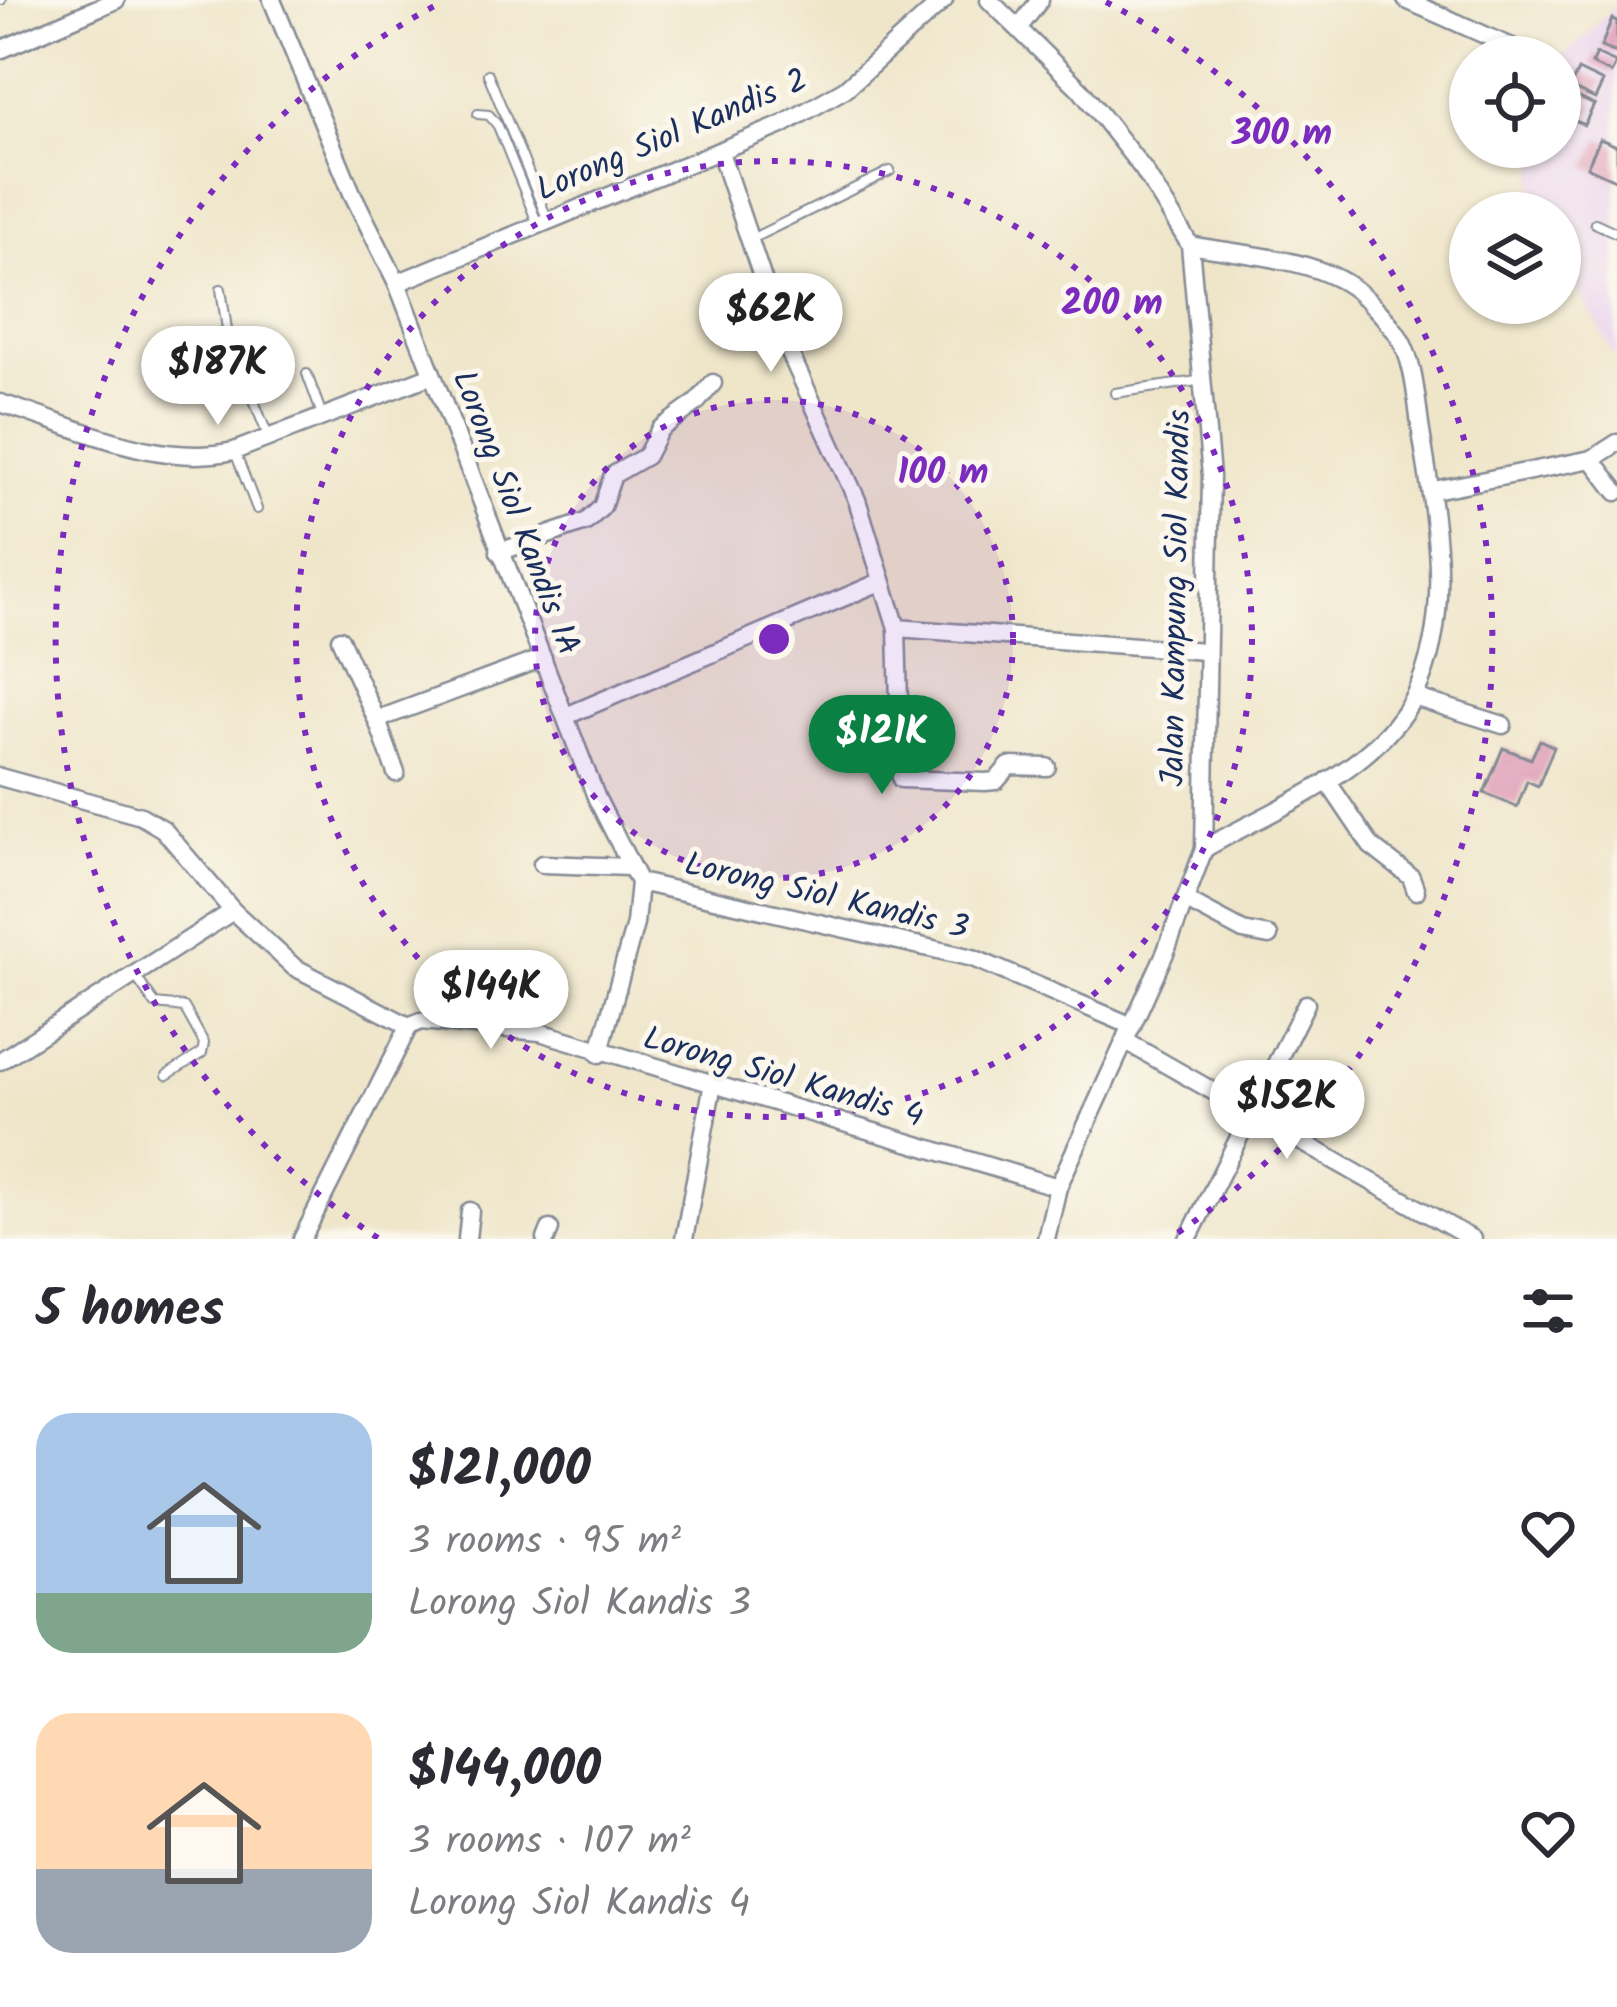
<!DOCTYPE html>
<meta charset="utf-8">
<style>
:root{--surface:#fff;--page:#f2f2f3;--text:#2b2b33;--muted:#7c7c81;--accent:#0b8043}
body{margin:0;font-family:Kalam,sans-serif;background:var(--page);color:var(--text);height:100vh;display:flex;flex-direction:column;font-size:45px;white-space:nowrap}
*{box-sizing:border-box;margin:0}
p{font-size:39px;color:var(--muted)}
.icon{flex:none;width:66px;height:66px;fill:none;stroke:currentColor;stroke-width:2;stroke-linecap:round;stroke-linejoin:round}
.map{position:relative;height:1239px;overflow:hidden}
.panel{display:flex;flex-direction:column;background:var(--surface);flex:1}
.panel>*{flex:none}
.buttons{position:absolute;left:1449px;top:36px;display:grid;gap:24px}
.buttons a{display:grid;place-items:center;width:132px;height:132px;border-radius:50%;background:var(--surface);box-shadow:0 3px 9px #0004;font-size:60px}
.price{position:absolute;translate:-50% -102px;padding:0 27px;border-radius:42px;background:#fff;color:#222;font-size:39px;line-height:78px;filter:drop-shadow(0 3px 6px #0008)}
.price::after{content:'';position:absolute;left:50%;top:72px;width:36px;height:27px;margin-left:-18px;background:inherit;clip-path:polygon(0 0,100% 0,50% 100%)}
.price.current{background:var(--accent);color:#fff}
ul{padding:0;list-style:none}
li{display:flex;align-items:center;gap:36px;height:300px;padding:0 36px}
li span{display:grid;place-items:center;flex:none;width:336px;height:240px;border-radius:36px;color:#555}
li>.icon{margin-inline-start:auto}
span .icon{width:144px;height:144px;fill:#fffc;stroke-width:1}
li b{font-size:51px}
h2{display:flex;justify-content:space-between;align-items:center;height:144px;padding:0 36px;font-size:51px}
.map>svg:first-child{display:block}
</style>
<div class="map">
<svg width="1617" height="1239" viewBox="0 0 1617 1239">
<rect width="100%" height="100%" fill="#fbf7ec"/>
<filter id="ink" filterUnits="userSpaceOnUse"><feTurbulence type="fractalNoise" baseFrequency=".00833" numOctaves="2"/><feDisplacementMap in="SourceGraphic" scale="24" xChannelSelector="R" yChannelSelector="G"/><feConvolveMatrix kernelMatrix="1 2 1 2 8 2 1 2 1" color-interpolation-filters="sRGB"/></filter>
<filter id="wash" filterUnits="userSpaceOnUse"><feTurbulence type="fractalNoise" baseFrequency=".004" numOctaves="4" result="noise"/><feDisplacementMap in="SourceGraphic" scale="48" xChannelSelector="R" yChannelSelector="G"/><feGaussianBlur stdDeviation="2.7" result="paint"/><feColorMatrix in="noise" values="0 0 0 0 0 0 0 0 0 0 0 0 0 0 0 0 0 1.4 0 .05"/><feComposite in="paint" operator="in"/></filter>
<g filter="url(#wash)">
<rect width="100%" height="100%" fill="#efe6ca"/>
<polygon fill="#e8d2ef" points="1617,4 1617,360 1560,256 1560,213 1541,213 1533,181 1540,147 1560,147 1560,61"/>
<g id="blocks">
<g fill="#db92b1">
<polygon points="1612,19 1617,21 1617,53 1601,47"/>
<polygon points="1596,54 1616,63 1611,73 1591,64"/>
<polygon points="1578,70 1603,82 1595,99 1570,87"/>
<polygon points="1565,91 1594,105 1584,125 1560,113"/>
<polygon points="1600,139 1617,146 1617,181 1587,167"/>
<polygon points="1540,740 1554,747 1538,786 1527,781 1517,807 1484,793 1503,748 1531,759"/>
</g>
</g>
</g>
<g filter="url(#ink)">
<use href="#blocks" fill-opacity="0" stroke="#858a94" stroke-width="3"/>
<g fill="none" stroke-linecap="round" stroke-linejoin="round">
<g stroke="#858a94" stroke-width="12">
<g id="service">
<polyline points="0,0 1,0"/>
<polyline points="488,74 547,218"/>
<polyline points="478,114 489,115 498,126 537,222"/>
<polyline points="1595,223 1617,233"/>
<polyline points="749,240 890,171"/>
<polyline points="221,289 228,336 268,436"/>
<polyline points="307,374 322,415"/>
<polyline points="1115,393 1204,380"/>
<polyline points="235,452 257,509"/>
<polyline points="136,977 155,1004 184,1007 204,1043 202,1053 167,1075"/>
</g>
</g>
<g stroke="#858a94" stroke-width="21">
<g id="minor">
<polyline points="272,0 352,193 397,283 597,799 639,882 635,924 599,1054"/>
<polyline points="989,0 1080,89 1143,169 1190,245 1211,476 1204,849 1166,951 1058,1187 1046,1239"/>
<polyline points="1406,0 1514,48"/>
<polyline points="1020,26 1040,0"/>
<polyline points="0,50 116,0"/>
<polyline points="720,152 782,336 857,500 897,628 1204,651"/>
<path d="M 1190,245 C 1241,255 1314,257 1356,290 C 1371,302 1389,321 1399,337 C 1414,362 1416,396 1420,425 C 1433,511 1456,611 1415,694 C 1376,772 1274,808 1204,849"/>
<polyline points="397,283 782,125 845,89 944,0"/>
<path d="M 0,403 C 75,426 156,468 234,451 L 432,375"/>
<polyline points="1592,459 1617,492"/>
<polyline points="1434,490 1592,459 1617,443"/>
<polyline points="499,552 586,522 602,507 613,475 646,456 660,429 696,403 713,383"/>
<polyline points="897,628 901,779 985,782 996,781 1009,766 1047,767"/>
<polyline points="340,639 378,723"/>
<polyline points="1414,697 1503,725"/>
<polyline points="566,716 880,582"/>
<polyline points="396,773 378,723 384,717 543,658"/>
<polyline points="0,777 141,816 163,829 233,911 294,967 409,1026 421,1021 540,1032 1058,1187"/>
<polyline points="1327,781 1371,846 1411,877 1416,891"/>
<polyline points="542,864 629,867"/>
<polyline points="639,882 973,958 1132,1026"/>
<polyline points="1185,900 1243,931 1269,936"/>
<polyline points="1125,1041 1472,1239"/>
<polyline points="0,1061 233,911"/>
<polyline points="302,1239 409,1026"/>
<polyline points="467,1239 470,1211"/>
<polyline points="546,1239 550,1229"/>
<polyline points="684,1239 713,1083"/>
<polyline points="1188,1239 1306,1004"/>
</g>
</g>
<use href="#service" stroke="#fff" stroke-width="8"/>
<use href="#minor" stroke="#fff" stroke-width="16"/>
</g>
</g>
<circle cx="774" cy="639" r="239" fill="#7b2cbf" fill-opacity=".12"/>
<g fill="none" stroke="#7b2cbf" stroke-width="6" stroke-dasharray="6 12">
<circle cx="774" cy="639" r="239"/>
<circle cx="774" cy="639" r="478"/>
<path d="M378 1238A718 718 0 0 1 442 2M1106 2A718 718 0 0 1 1170 1238"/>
</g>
<g text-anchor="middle" stroke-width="10" stroke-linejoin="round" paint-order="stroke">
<g font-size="33" fill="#1b2f5e" stroke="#fbf7ec">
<text transform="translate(671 133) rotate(-23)" y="12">Lorong Siol Kandis 2</text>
<text transform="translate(518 512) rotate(69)" y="12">Lorong Siol Kandis 1A</text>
<text transform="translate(1174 598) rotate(-89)" y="12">Jalan Kampung Siol Kandis</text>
<text transform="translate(827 894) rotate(13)" y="12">Lorong Siol Kandis 3</text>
<text transform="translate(784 1075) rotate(16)" y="12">Lorong Siol Kandis 4</text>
</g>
</g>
<circle cx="774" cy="639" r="18" fill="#7b2cbf" stroke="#fbf7ec" stroke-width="6"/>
<g font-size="36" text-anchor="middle" font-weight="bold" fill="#7b2cbf" stroke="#fbf7ec" stroke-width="10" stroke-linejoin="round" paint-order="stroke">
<text x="1282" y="144">300 m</text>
<text x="1112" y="314">200 m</text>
<text x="943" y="483">100 m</text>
</g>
</svg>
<div class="buttons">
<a><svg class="icon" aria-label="locate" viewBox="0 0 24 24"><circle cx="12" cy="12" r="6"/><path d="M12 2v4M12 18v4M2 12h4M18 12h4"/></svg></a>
<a><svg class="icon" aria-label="layers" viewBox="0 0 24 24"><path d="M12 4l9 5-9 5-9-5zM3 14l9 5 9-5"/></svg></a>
</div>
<b class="price" style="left:771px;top:375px">$62K</b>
<b class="price" style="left:218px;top:428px">$187K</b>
<b class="price current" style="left:882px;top:797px">$121K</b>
<b class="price" style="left:491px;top:1052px">$144K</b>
<b class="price" style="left:1287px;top:1162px">$152K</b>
</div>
<section class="panel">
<h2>5 homes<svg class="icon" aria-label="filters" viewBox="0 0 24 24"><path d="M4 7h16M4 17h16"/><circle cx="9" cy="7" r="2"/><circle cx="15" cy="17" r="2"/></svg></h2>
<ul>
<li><span style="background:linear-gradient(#a9c7e8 75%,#7fa58c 0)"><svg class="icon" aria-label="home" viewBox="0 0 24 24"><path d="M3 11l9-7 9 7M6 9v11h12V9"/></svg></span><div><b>$121,000</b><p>3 rooms · 95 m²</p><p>Lorong Siol Kandis 3</p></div><svg class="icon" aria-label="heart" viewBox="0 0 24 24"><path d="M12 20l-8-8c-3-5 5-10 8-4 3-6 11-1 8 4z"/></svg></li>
<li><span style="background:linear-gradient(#ffd9b3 65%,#9aa5b1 0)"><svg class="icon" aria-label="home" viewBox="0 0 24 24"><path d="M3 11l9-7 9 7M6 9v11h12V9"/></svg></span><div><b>$144,000</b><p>3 rooms · 107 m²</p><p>Lorong Siol Kandis 4</p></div><svg class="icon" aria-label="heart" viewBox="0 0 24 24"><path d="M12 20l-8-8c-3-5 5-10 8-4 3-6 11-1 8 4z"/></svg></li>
</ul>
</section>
